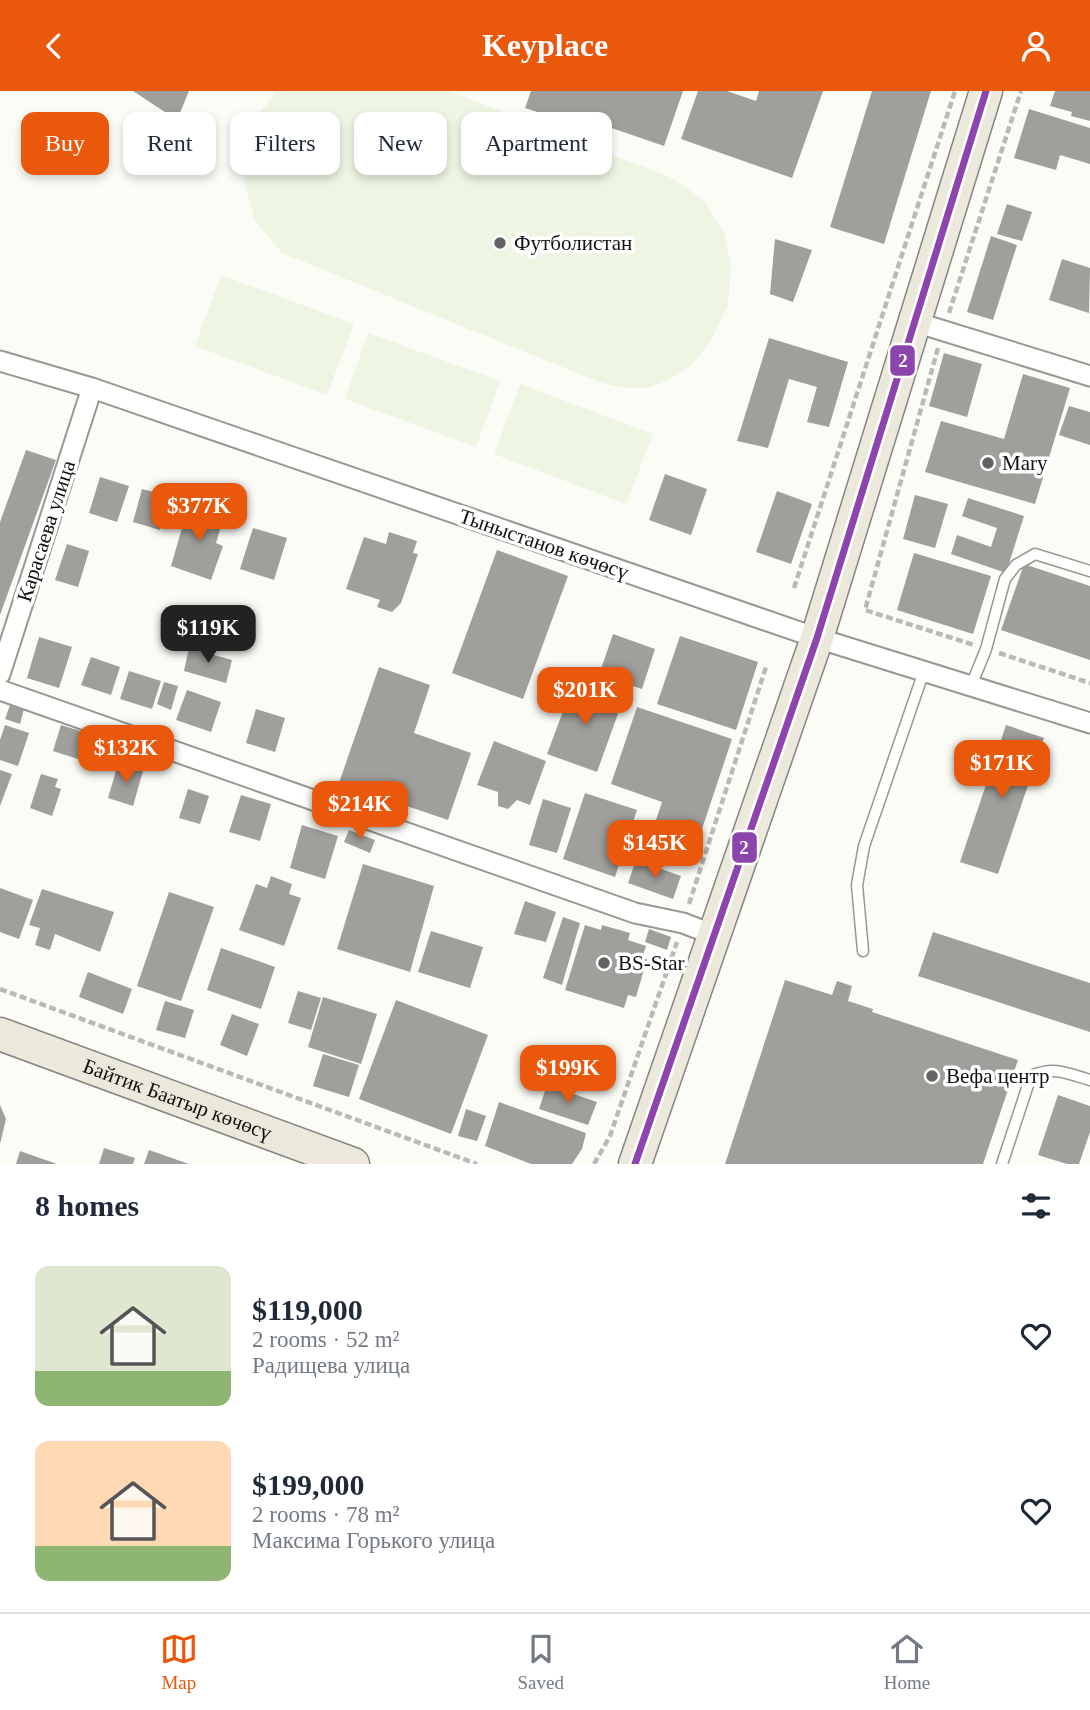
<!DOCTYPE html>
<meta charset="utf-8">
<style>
:root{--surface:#fff;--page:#f2f2f3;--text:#1f2937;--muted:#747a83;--line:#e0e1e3;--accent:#ea580c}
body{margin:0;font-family:"Times New Roman",serif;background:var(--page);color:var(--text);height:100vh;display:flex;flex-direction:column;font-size:26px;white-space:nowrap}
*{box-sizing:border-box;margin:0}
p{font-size:23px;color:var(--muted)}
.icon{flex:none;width:38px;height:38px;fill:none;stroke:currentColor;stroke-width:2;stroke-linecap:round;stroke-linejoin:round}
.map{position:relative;height:1073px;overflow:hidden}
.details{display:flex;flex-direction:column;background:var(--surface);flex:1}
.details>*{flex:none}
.hud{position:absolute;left:21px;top:21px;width:700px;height:63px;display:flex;gap:14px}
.price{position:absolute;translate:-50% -60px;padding:0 16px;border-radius:14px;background:var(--accent);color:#fff;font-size:23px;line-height:46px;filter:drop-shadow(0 2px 4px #0008)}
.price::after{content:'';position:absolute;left:50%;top:42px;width:21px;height:16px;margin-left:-10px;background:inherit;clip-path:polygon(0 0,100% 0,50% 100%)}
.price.current{background:#222;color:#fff}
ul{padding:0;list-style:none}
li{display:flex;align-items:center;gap:21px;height:175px;padding:0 35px}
li span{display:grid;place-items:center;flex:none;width:196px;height:140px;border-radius:14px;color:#555}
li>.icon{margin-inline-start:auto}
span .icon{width:84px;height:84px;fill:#fffc;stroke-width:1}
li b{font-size:30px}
h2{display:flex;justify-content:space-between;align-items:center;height:84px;padding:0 35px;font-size:30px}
.tag{padding:0 24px;border-radius:14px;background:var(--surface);box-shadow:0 4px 10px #0003;font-size:24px;line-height:63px}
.tag.current{background:var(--accent);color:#fff}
header{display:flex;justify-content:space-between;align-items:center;height:91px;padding:0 35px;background:var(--accent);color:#fff;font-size:32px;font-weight:800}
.menu{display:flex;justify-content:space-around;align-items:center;height:98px;border-top:2px solid var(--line);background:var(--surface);font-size:19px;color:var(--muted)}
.menu a{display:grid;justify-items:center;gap:4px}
.menu .current{color:var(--accent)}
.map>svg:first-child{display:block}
</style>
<header><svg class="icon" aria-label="back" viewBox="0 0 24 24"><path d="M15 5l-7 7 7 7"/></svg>Keyplace<svg class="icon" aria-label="person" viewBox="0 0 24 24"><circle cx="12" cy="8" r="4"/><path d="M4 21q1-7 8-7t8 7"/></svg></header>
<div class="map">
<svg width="1090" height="1073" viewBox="0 0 1090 1073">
<rect width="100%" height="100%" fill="#fcfcf7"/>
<g fill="#eef5e2">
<polygon points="276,0 449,0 670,86 705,110 724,142 731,173 728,214 711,250 691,275 667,290 646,297 623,297 599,291 282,162 255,130 244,90 249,61 262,19"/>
<polygon points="221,184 354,233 327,304 195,255"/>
<polygon points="368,242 500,290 476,356 345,308"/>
<polygon points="520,293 653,343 626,413 494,363"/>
</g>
<g fill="#a09f9c">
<polygon points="133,0 189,0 177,29"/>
<polygon points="531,0 683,0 664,55 597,32 595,40 525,17"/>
<polygon points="698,0 727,0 756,10 759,0 823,0 792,87 681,48"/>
<polygon points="872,0 931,0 884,153 830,136"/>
<polygon points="1055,0 1090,0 1090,30 1071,25 1072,21 1050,15"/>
<polygon points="1029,18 1090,37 1090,73 1060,64 1056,79 1014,67"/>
<polygon points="1007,113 1032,121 1022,150 997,143"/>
<polygon points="991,145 1017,154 993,229 967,221"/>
<polygon points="775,148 812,159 793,211 770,203"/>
<polygon points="1062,168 1090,177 1089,222 1049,209"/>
<polygon points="769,247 848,271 829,336 807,331 817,296 789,288 768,357 737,350"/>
<polygon points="944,262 982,273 967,326 929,315"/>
<polygon points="1023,283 1070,297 1035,413 925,381 941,330 1004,348"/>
<polygon points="1069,315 1090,321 1090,354 1059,344"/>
<polygon points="26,359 56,369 0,524 0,431"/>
<polygon points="665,383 707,398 691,444 649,429"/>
<polygon points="100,386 129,395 117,431 89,422"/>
<polygon points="142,398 169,405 160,439 133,431"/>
<polygon points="777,400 812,413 791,473 756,461"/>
<polygon points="915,404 948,413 935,457 903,448"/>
<polygon points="968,407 1024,425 1006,482 951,463 957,444 991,456 997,437 962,425"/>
<polygon points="189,413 224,425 216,452 223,455 211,489 171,475"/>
<polygon points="253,437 287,447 274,489 240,478"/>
<polygon points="389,441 417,450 413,462 418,463 401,512 392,521 377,516 380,509 346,498 364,446 386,453"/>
<polygon points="67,453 89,460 78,496 55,489"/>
<polygon points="497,459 568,485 523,608 452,582"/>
<polygon points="914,462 991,485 973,543 897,519"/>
<polygon points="1024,473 1090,495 1090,569 1001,539"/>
<polygon points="613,543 655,558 642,598 599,584"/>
<polygon points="680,545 758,571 736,639 657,613"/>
<polygon points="39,546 72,556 59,597 27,587"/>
<polygon points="189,557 232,569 226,592 184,580"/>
<polygon points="91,566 120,576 111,604 81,594"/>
<polygon points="379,576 430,594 414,642 471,662 448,729 339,692"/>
<polygon points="129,580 161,590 152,618 120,608"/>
<polygon points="164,591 178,595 171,619 157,613"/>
<polygon points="574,591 623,609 597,681 547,663"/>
<polygon points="187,599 221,611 211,641 176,629"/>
<polygon points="10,614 24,618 20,633 5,628"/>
<polygon points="637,616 732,648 700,744 656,729 662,711 611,693"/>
<polygon points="256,618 285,627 275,661 246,652"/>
<polygon points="5,634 29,642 18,675 0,669 0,649"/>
<polygon points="61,634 87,642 78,668 53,660"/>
<polygon points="1006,634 1044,647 998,783 960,771"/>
<polygon points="494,650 546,670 530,714 517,709 508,718 498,715 498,701 477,694"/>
<polygon points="118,673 143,680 133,715 108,707"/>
<polygon points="0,679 12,683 0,715"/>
<polygon points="41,683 58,688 55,696 61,698 52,725 30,717"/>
<polygon points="188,698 209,705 200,733 179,727"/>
<polygon points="585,702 637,719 615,786 563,768"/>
<polygon points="241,704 271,713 260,750 229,741"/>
<polygon points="543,708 571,717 557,762 529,754"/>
<polygon points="302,734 338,745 325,788 290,777"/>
<polygon points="349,739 375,749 370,762 344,751"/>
<polygon points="636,769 681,785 673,808 628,792"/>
<polygon points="363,773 434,795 410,881 337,858"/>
<polygon points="271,785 292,793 289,803 301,807 284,855 239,839 256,793 267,797"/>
<polygon points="0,797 33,809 19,848 0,841"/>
<polygon points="42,798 114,821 100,861 55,843 50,859 35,854 40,837 29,834"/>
<polygon points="169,801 214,816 181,910 137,895"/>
<polygon points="525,810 556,821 546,851 514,843"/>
<polygon points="563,826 580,832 562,894 543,887"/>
<polygon points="585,834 601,839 602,834 630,842 628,849 646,855 642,867 647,868 636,906 628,904 624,917 565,899"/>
<polygon points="649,838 671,846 667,859 645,851"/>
<polygon points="431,840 483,856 470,897 418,881"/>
<polygon points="933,841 1090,892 1090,941 918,885"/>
<polygon points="221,857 275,876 261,918 207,899"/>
<polygon points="88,881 132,898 123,923 79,906"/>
<polygon points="785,889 832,904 837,890 852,895 848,910 873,918 872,921 1018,969 983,1073 725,1073"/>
<polygon points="298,900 321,907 311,939 288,932"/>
<polygon points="323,906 377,923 361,973 308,956"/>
<polygon points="396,909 488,944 451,1043 359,1008"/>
<polygon points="165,910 194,919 185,947 156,939"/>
<polygon points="232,923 259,933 247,965 220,954"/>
<polygon points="562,962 591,972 594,965 610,971 601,998 555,983"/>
<polygon points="323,963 359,974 349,1006 313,995"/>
<polygon points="547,994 597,1011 588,1034 539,1018"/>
<polygon points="1058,1004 1090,1015 1090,1041 1079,1073 1067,1073 1038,1064"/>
<polygon points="499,1011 586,1042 582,1058 572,1073 531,1073 485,1055"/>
<polygon points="0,1014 6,1028 0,1053"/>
<polygon points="466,1018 486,1025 477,1050 458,1045"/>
<polygon points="104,1057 135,1067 133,1073 99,1073"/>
<polygon points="149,1059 189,1073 144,1073"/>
<polygon points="20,1060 57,1073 16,1073"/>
</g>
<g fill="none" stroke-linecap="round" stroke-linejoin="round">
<g stroke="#979795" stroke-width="13">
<g id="lane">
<polyline points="971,595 986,558 1005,488 1016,474 1035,463 1090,480"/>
<polyline points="863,860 857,794 864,755 924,580"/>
<path d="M 1002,1073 L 1031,985 C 1054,975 1067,982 1090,989"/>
</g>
</g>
<g stroke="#979795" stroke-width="23">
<g id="street">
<polyline points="915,231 1090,285"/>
<polyline points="0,270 92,297 817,547 1090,632"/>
<polyline points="0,583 92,297"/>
<polyline points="0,599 635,822 683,832 714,844"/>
</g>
</g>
<g stroke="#848482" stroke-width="35">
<g id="primary">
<path id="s1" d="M 0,943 L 353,1073"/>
<polyline points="635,1073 817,547 986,0"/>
</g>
</g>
<g stroke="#b9b9b8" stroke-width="4.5" stroke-dasharray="7 3.5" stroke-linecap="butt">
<polyline points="949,222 1021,0"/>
<polyline points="938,257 865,519 974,554"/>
<polyline points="794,497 955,0"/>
<polyline points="999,562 1090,592"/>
<polyline points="689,813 766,576"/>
<polyline points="0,898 477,1073"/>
<polyline points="594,1073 610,1045 677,851"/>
</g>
<use href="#lane" stroke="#fffffe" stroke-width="10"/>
<use href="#street" stroke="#fffffe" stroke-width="19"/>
<use href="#primary" stroke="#ece9dc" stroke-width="32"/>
<g stroke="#fff" stroke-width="12">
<polyline id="bus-1" points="635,1073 817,547 986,0"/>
</g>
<use href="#bus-1" stroke="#8e44ad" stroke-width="7"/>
</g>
<g fill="#636362" stroke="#fff" stroke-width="2.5">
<circle cx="500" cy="152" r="7"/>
<circle cx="988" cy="372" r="7"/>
<circle cx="604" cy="872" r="7"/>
<circle cx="932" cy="985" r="7"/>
</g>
<g text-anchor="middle" stroke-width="7" stroke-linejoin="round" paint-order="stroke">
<g font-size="21" fill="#111" stroke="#fff" text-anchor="start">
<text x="514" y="159">Футболистан</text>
<text x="1002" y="379">Mary</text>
<text x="618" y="879">BS-Star</text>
<text x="946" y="992">Вефа центр</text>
</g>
<g font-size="21" fill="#111" stroke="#fff">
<text transform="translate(46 440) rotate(-72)" y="7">Карасаева улица</text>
<text transform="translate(544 453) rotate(19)" y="7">Тыныстанов көчөсү</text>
<text dy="7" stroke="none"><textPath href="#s1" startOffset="189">Байтик Баатыр көчөсү</textPath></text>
</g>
</g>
<g stroke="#fff" stroke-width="2.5">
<rect x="889" y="253" width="27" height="33" rx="7" fill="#8e44ad"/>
<rect x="731" y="740" width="27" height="33" rx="7" fill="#8e44ad"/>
</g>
<g font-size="19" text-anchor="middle" font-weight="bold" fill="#fff">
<text x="903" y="276">2</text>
<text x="744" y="763">2</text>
</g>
</svg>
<b class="price" style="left:199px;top:452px">$377K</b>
<b class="price current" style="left:208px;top:574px">$119K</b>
<b class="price" style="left:585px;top:636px">$201K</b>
<b class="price" style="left:126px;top:694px">$132K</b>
<b class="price" style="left:1002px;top:709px">$171K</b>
<b class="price" style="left:360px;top:750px">$214K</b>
<b class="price" style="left:655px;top:789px">$145K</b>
<b class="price" style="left:568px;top:1014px">$199K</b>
<div class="hud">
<a class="tag current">Buy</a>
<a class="tag">Rent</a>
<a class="tag">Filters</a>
<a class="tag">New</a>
<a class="tag">Apartment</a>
</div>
</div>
<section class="details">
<h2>8 homes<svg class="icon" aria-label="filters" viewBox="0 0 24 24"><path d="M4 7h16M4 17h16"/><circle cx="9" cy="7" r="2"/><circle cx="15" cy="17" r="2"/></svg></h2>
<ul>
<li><span style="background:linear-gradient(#dfe7d0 75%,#8fb573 0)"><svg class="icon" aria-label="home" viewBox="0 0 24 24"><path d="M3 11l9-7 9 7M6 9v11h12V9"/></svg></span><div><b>$119,000</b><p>2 rooms · 52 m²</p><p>Радищева улица</p></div><svg class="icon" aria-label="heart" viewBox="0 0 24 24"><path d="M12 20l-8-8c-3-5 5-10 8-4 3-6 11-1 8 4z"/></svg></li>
<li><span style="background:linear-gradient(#ffd9b3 75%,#8fb573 0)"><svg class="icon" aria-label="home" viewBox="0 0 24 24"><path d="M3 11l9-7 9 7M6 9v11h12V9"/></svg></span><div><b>$199,000</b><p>2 rooms · 78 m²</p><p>Максима Горького улица</p></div><svg class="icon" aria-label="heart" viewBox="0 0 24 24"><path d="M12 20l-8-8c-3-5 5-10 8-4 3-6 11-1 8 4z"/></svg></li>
</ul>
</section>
<nav class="menu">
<a class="current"><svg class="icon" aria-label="map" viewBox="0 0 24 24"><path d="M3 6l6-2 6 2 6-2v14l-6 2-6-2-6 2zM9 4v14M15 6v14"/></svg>Map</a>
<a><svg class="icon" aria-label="saved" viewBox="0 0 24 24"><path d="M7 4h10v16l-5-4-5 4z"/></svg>Saved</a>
<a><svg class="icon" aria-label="home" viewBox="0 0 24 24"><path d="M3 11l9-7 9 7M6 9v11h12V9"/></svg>Home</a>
</nav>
